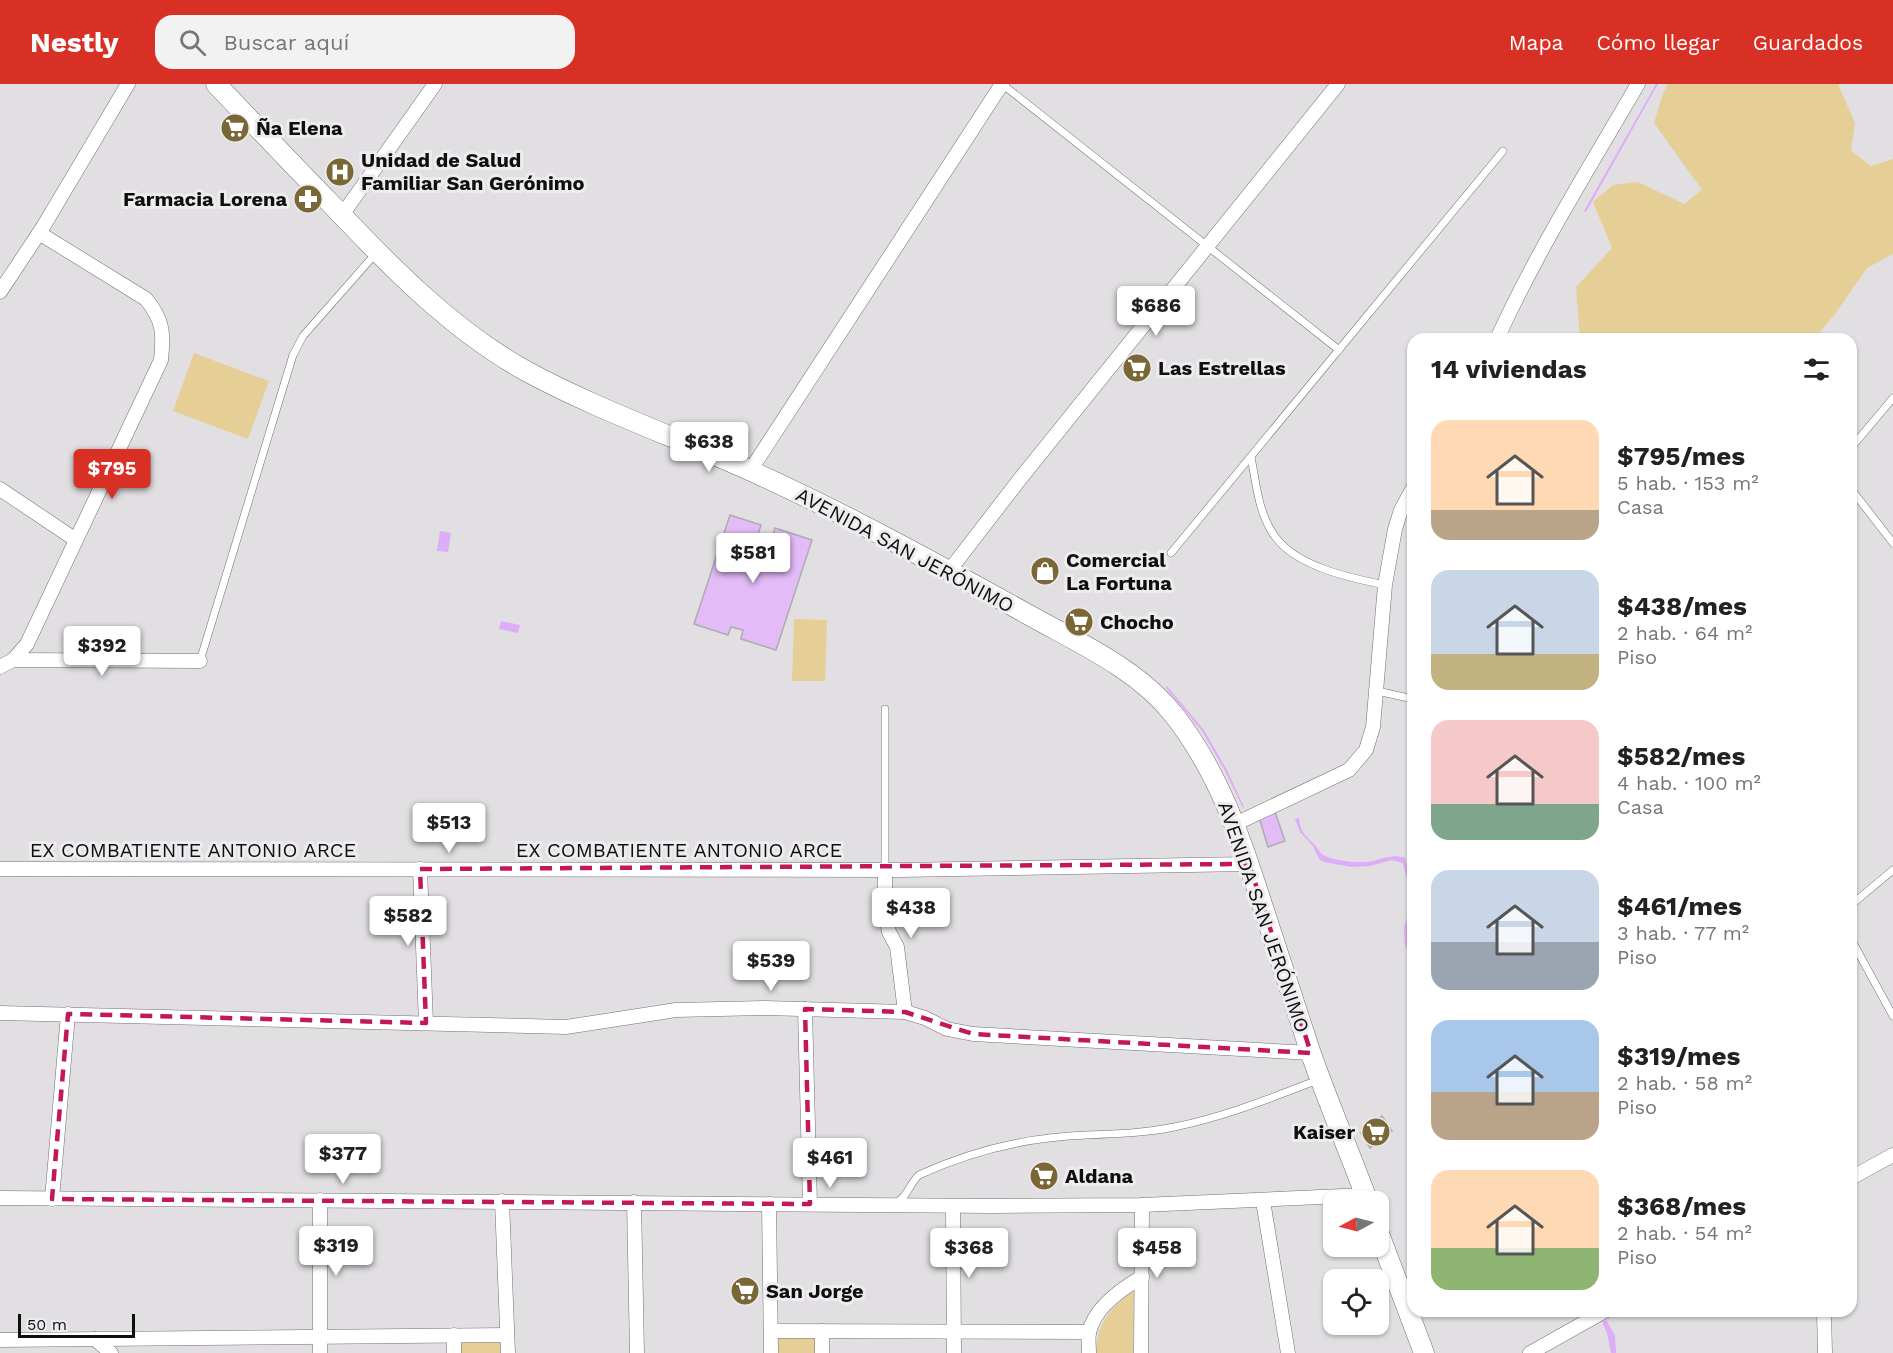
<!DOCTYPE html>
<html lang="es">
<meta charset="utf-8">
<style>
:root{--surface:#fff;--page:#f2f2f2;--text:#222;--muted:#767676;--accent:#d93025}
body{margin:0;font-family:"Work Sans",sans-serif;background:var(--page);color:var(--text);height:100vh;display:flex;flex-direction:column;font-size:22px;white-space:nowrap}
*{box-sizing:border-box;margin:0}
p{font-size:20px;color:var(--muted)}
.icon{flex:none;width:33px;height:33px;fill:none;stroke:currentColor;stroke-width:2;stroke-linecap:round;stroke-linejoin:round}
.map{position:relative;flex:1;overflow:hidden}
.panel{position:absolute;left:1407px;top:249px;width:450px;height:984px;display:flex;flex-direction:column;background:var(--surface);border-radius:18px;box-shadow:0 2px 4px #0004}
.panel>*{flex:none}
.needle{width:39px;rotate:263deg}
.fabs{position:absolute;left:1323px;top:1107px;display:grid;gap:12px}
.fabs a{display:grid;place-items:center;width:66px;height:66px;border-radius:12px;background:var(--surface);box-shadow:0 2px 4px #0004;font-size:30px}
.scale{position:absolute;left:18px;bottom:15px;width:117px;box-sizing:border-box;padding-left:6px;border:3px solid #0f0f10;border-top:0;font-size:16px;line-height:21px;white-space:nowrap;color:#0f0f10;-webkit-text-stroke:4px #eeecef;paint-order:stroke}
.price{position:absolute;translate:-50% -51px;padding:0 14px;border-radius:6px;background:#fff;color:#222;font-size:20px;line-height:39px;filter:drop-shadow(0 2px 3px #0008)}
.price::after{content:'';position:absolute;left:50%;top:36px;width:18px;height:14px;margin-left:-9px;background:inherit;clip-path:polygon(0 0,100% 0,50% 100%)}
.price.on{background:var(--accent);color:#fff}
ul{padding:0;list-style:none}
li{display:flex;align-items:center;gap:18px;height:150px;padding:0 24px}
li span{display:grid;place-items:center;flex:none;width:168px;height:120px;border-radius:18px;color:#555}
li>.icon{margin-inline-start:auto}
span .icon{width:72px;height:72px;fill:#fffc;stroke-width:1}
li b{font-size:26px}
h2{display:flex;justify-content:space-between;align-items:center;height:72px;padding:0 24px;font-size:26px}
header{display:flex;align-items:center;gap:36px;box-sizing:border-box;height:84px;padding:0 30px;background:var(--accent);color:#fff}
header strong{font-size:28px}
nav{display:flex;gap:33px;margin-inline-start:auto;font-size:21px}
.search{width:420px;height:54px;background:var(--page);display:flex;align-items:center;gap:15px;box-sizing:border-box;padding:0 21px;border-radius:18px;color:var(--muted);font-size:22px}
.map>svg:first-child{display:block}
</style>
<header>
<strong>Nestly</strong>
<div class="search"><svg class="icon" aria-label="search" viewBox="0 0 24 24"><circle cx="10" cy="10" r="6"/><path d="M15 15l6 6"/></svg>Buscar aquí</div>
<nav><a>Mapa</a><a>Cómo llegar</a><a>Guardados</a></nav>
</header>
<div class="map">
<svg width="1893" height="1269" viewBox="0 0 1893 1269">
<rect width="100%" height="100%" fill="#e1dfe2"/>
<g fill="#e6cf96">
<polygon points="1668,0 1838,0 1855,39 1851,67 1871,82 1893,75 1893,170 1867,184 1835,230 1814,255 1580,255 1576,203 1612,164 1593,118 1613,101 1638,98 1684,120 1702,106 1654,39 1663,9"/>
<polygon points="194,269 269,297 248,355 173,327"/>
<polygon points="794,535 827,536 825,597 792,597"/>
<path d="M 1131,1208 L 1133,1208 L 1134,1210 L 1133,1269 L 1096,1269 C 1096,1241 1110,1225 1131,1208 Z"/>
<polygon points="778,1254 816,1254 816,1269 777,1269"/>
<polygon points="462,1258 498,1258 501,1259 501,1269 459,1269 460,1259"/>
</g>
<g fill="#deadf8">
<polygon points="1656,0 1658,0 1586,128 1584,127"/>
<polygon points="440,447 451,449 448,468 437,467"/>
<polygon points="501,537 520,541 518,549 499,545"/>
<polygon points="1167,602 1204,646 1227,686 1244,723 1243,724 1225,687 1202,647 1166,604"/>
<path d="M 1299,734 C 1301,749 1304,750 1314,760 C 1318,764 1319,768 1323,771 C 1334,777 1361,780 1373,777 C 1385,774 1393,770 1405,774 L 1411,800 L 1411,836 L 1407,851 L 1413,868 L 1413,887 L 1405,860 L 1404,844 L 1408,831 L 1407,796 L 1403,779 L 1392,776 L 1370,782 L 1351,783 L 1324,778 L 1319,775 L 1313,762 L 1300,748 L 1295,735 Z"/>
<polygon points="1606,1236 1615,1251 1616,1269 1611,1269 1607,1249 1602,1238"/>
</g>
<g fill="#e2bbf7" stroke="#aeacaf" stroke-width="1.5">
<polygon points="730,431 761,441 751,473 765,477 775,444 812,456 776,566 741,555 743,546 731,543 728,551 694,540"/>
<polygon points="1274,725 1285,757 1268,763 1258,730"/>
<polygon points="1382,1032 1392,1047 1370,1064 1361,1049"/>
</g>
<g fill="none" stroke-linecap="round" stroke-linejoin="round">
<g stroke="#727073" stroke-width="8">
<g id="lane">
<polyline points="1002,0 1339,266"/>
<polyline points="1851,364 1893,314"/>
<path d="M 1251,373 C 1256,398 1258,426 1272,448 C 1292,482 1350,494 1385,501"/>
<polyline points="1851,405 1893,459"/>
<polyline points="1171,469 1503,67"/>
<polyline points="200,577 293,271 303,252 377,168"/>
<polyline points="1377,607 1413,615"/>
<polyline points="885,785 885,625"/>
<polyline points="1851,821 1893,786"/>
<polyline points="1851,855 1893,932"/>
<path d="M 895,1119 C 908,1113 909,1100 919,1091 C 971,1067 1029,1053 1087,1051 C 1116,1050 1145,1049 1174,1043 C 1224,1033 1271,1014 1318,996"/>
</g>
</g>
<g stroke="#727073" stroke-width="15">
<g id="street">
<polyline points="342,131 435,0"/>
<polyline points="0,208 43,143 128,0"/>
<path d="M 1497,255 C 1537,167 1589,84 1638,0"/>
<polyline points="750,387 1002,0"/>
<polyline points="0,405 76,456"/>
<polyline points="949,487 1020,395 1338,0"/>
<path d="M 13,576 L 27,560 L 161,276 C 164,249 163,236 146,215 L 39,149"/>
<polyline points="0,583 13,576 200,577"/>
<polyline points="1235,740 1349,686 1366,666 1373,643 1385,501 1395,445 1401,426 1413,404"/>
<polyline points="0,785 898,786 1249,780"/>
<polyline points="420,785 426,939"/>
<polyline points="885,785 885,827 889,848 897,863 905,928"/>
<polyline points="805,925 810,1120"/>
<polyline points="0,929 566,943 676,926 765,924 905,928 925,934 947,945 973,950 1311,969"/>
<polyline points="1851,1094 1893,1071"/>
<polyline points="0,1114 994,1122 1142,1121 1365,1111"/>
<polyline points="52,1115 68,930"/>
<polyline points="502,1117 508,1269"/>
<polyline points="1263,1117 1288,1269"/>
<polyline points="634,1118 637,1269"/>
<polyline points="769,1120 771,1269"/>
<polyline points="953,1122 954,1269"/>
<polyline points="1824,1227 1825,1269"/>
<polyline points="771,1247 1089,1248"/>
<polyline points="454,1251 454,1269"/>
<polyline points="95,1255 111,1269"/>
<polyline points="0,1256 507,1251"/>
<polyline points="320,1269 320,1116"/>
<polyline points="822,1269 822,1247"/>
<path d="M 1089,1269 C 1089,1263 1088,1255 1089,1249 C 1094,1224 1121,1205 1142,1193"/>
<polyline points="1141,1269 1142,1121"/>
<polyline points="1530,1269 1605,1227"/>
</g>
</g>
<g stroke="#727073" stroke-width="21">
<g id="secondary">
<path d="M 216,0 C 255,41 294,82 333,122 C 391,183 452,246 526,287 C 598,326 676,353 751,387 C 846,430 937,480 1029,531 C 1079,559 1138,585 1174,631 C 1217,686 1239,749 1260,814 C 1277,865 1293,916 1310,967 C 1328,1018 1349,1067 1368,1118"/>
<polyline points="1378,1147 1424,1269"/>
</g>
</g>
<use href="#lane" stroke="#fff" stroke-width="7"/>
<use href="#street" stroke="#fff" stroke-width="14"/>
<use href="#secondary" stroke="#fff" stroke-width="20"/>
</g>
<path fill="none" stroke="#c2185b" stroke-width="4.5" stroke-dasharray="12 8" stroke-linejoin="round" d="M 1249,780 L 1311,969 L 973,950 L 905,928 L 805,925 L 810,1120 L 52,1115 L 68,930 L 426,939 L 420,785 Z"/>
<defs>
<g id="supermarket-disc" transform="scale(1.5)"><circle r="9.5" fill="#7a6736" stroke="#eeecef"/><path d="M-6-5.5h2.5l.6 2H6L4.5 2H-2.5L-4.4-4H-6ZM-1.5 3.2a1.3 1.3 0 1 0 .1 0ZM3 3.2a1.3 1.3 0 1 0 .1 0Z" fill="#fff"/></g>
<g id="hospital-disc" transform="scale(1.5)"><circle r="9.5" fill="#7a6736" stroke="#eeecef"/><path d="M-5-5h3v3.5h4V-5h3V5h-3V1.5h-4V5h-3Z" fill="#fff"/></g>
<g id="pharmacy-disc" transform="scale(1.5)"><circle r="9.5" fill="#7a6736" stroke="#eeecef"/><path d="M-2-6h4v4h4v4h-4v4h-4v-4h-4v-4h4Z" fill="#fff"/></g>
<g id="shop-disc" transform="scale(1.5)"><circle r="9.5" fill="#7a6736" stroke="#eeecef"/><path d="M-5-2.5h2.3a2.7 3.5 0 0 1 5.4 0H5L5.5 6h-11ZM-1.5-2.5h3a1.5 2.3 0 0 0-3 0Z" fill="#fff"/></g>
</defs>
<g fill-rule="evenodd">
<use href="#supermarket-disc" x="235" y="44"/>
<use href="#hospital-disc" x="340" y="88"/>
<use href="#pharmacy-disc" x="308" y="115"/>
<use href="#supermarket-disc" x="1137" y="284"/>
<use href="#shop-disc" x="1045" y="487"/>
<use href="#supermarket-disc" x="1079" y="538"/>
<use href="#supermarket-disc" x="1376" y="1048"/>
<use href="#supermarket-disc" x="1044" y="1092"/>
<use href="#supermarket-disc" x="745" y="1207"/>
</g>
<g text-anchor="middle" stroke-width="6" stroke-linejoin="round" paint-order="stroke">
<g font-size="20" font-weight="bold" fill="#0f0f10" stroke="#eeecef" text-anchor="start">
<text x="256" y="51">Ña Elena</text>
<text x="361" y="83">Unidad de Salud<tspan x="361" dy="23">Familiar San Gerónimo</tspan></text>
<text x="287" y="122" text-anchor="end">Farmacia Lorena</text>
<text x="1158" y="291">Las Estrellas</text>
<text x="1066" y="483">Comercial<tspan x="1066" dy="23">La Fortuna</tspan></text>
<text x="1100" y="545">Chocho</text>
<text x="1355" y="1055" text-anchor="end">Kaiser</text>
<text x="1065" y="1099">Aldana</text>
<text x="766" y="1214">San Jorge</text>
</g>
<g font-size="20" fill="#0f0f10" stroke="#eeecef">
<text transform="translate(905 466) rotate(28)" y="7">AVENIDA SAN JERÓNIMO</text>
<text x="193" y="773">EX COMBATIENTE ANTONIO ARCE</text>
<text x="679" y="773">EX COMBATIENTE ANTONIO ARCE</text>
<text transform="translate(1264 833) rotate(71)" y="7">AVENIDA SAN JERÓNIMO</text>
</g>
</g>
</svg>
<div class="fabs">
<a><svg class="needle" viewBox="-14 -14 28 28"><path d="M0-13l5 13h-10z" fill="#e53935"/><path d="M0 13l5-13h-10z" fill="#767676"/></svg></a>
<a><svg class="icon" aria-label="locate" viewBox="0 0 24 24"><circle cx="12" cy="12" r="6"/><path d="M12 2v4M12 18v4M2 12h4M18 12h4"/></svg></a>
</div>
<div class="scale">50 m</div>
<b class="price" style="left:1156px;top:253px">$686</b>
<b class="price" style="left:709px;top:389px">$638</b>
<b class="price on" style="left:112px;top:416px">$795</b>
<b class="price" style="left:753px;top:500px">$581</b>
<b class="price" style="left:102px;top:593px">$392</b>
<b class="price" style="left:449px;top:770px">$513</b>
<b class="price" style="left:911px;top:855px">$438</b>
<b class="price" style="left:408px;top:863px">$582</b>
<b class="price" style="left:771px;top:908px">$539</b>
<b class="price" style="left:343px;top:1101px">$377</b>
<b class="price" style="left:830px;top:1105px">$461</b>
<b class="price" style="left:336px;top:1193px">$319</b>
<b class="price" style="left:969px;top:1195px">$368</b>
<b class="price" style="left:1157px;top:1195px">$458</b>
<section class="panel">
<h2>14 viviendas<svg class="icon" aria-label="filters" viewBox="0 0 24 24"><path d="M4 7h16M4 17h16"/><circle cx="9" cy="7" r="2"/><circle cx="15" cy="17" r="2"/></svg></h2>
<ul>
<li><span style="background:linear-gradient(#ffd9b3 75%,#b9a48a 0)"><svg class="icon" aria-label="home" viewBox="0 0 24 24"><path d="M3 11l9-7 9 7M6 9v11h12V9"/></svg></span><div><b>$795/mes</b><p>5 hab. · 153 m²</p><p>Casa</p></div></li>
<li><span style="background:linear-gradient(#c9d6e8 70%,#c2b280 0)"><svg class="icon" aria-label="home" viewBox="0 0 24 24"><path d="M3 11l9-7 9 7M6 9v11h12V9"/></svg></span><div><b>$438/mes</b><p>2 hab. · 64 m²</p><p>Piso</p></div></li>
<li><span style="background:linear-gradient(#f6c9c9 70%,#7fa58c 0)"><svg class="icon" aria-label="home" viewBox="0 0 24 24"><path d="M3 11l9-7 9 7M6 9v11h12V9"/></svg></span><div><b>$582/mes</b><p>4 hab. · 100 m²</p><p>Casa</p></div></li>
<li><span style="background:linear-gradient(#c9d6e8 60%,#9aa5b1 0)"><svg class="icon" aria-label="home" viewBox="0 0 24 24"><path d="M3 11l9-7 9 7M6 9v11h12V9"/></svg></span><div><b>$461/mes</b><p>3 hab. · 77 m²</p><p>Piso</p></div></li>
<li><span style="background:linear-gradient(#a9c7e8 60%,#b9a48a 0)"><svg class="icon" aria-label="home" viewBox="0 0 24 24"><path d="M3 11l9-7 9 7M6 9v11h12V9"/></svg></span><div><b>$319/mes</b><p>2 hab. · 58 m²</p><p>Piso</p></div></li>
<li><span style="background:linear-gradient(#ffd9b3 65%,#8fb573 0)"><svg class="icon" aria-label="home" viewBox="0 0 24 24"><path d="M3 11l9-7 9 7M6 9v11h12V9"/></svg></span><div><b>$368/mes</b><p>2 hab. · 54 m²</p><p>Piso</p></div></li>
</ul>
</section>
</div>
